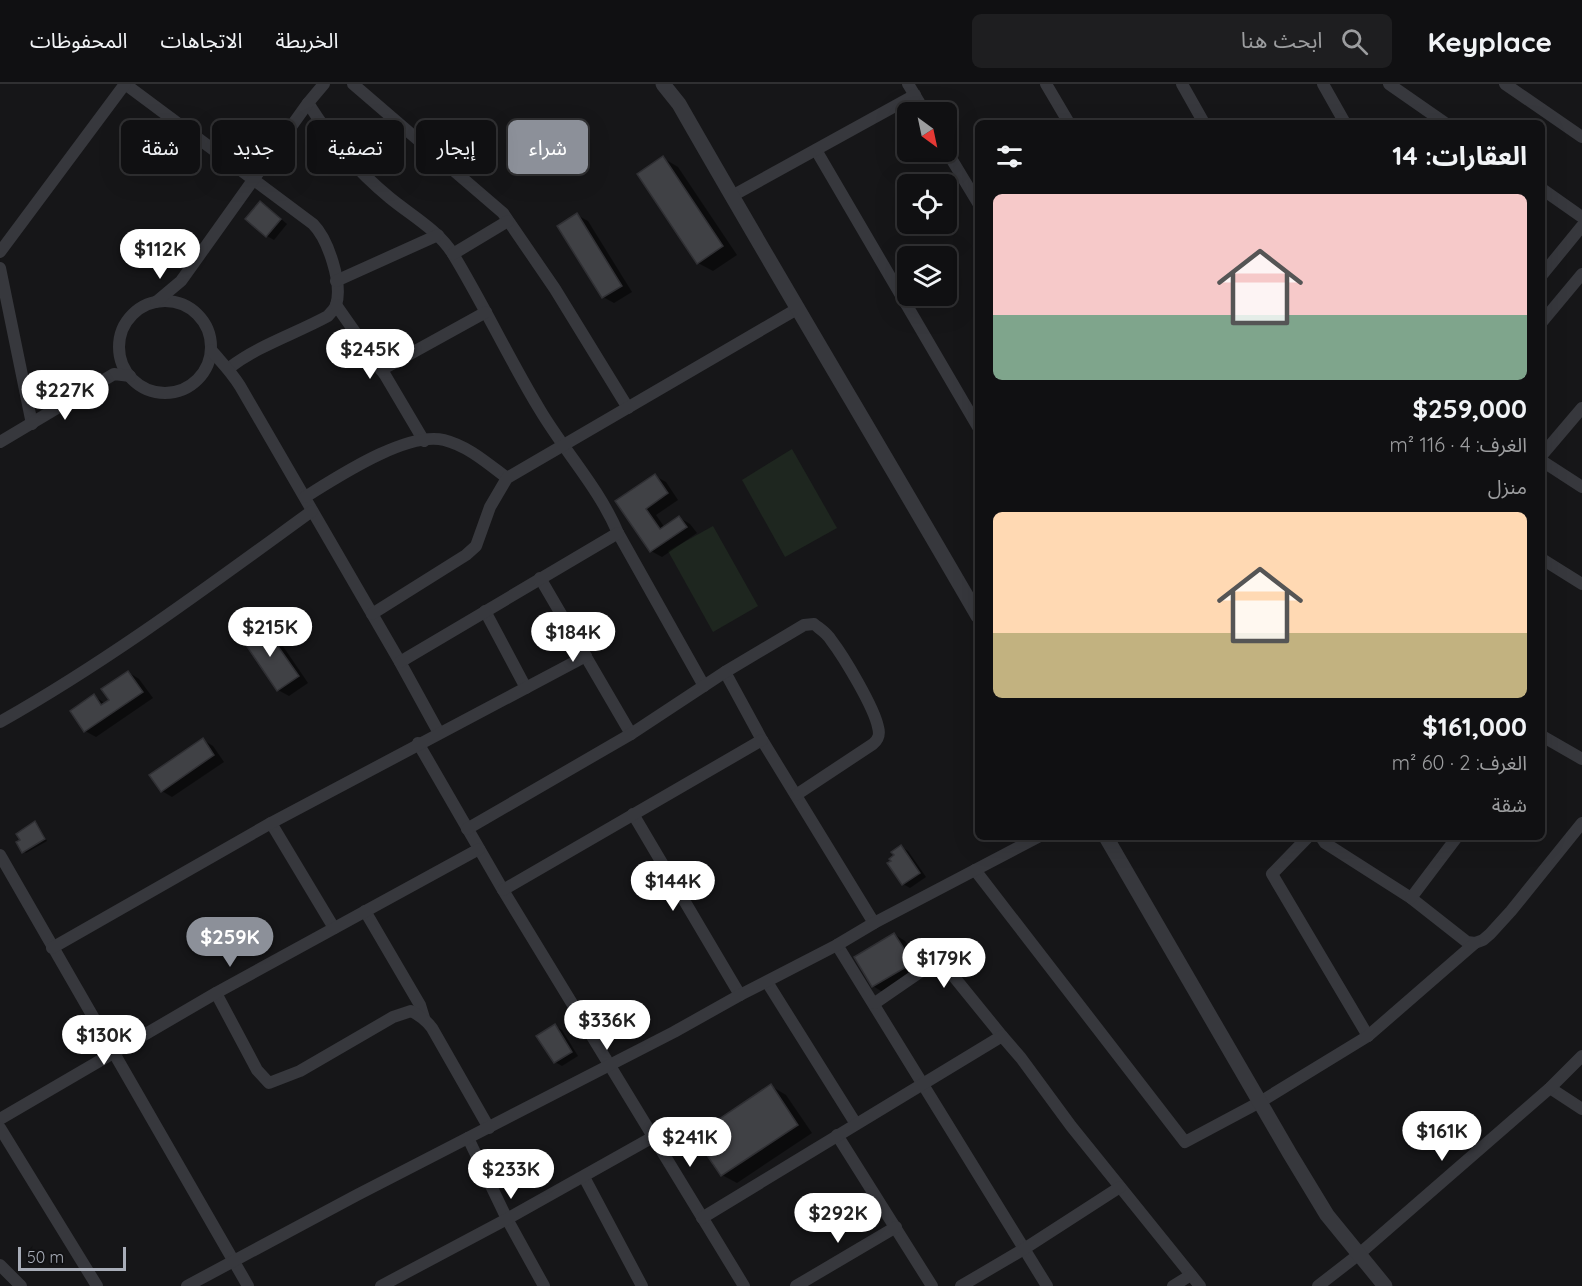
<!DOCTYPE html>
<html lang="ar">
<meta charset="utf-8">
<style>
:root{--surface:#101012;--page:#1e1e20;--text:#f1f3f6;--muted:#9c9d9f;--line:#303032;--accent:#8c9099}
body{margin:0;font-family:Quicksand,"Noto Sans Arabic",sans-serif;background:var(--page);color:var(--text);direction:rtl;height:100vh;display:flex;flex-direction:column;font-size:22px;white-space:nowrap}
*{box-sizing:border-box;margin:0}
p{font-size:20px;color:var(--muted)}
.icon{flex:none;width:33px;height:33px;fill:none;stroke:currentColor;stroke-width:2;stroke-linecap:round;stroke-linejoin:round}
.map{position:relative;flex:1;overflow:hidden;direction:ltr}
.side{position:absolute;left:975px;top:36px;width:570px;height:720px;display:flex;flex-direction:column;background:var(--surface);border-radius:9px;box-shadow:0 6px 24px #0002,0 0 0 2px var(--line);direction:rtl}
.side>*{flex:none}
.banner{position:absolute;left:18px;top:36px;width:570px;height:54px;direction:rtl;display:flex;gap:12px}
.needle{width:39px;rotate:147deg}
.tools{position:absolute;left:897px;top:18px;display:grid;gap:12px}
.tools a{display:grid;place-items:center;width:60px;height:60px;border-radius:9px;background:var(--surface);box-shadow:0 6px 24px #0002,0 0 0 2px var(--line);font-size:30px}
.scale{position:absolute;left:18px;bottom:15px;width:108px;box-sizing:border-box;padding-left:6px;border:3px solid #a8adb8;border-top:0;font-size:16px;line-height:21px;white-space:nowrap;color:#a8adb8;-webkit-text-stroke:4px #111113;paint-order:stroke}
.price{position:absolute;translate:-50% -51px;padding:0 14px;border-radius:21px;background:#fff;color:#222;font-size:20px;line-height:39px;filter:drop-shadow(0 2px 3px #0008)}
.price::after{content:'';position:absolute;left:50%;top:36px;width:18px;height:14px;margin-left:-9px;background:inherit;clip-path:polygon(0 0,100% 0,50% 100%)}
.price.current{background:var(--accent);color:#fff}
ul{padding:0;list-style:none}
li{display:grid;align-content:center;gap:12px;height:318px;padding:0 18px}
li span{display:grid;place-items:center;height:186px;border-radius:9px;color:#555}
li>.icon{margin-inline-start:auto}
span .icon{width:108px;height:108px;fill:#fffc;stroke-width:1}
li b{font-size:26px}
h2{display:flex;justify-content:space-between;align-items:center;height:72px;padding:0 18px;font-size:26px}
.tag{padding:0 21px;border-radius:9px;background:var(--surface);box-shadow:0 6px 24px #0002,0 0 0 2px var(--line);font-size:21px;line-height:54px}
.tag.current{background:var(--accent);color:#fff}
header{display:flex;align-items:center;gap:36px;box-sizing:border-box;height:84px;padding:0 30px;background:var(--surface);border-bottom:2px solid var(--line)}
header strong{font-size:28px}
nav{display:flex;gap:33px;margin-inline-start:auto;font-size:21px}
.search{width:420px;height:54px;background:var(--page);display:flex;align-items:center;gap:15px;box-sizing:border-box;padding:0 21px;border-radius:9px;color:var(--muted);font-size:22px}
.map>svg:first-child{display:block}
</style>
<header>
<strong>Keyplace</strong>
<div class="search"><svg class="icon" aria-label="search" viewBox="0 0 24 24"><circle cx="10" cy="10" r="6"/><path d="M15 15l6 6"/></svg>ابحث هنا</div>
<nav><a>الخريطة</a><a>الاتجاهات</a><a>المحفوظات</a></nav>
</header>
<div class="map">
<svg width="1582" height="1202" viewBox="0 0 1582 1202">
<rect width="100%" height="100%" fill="#161618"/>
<g fill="#1e261f">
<polygon points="792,365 837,444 785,473 742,396"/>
<polygon points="713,442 758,522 713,548 668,467"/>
</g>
<g fill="#0007">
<polygon points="663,74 678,83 737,171 713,187 698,179"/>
<polygon points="267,123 287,140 274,156 267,152"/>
<polygon points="577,131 588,137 632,208 614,219 603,213"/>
<polygon points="655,392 666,398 678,416 656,431 665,444 680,434 690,440 697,449 662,473 651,467 617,418"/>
<polygon points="263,542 274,549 308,599 289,612 278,606"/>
<polygon points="128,588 139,595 153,614 96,653 85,647 94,612 106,620 111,616"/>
<polygon points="203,656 213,662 224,678 172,713 162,707"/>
<polygon points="35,739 38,741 47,757 26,769 23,767"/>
<polygon points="902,763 908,767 926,793 910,804 903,800"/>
<polygon points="894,850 905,857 923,885 884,909 873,902"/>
<polygon points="555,942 562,946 578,972 562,982 555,978"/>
<polygon points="771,1002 786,1011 812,1049 737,1099 722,1091"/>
</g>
<g fill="#404145" stroke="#303034" stroke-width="1.5">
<polygon points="663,72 723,162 697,180 637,90"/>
<polygon points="260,117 281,135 266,153 245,135"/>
<polygon points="577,129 622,202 602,214 557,142"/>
<polygon points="655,390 668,409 646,425 660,445 679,432 687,443 650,468 615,417"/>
<polygon points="263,541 299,592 277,607 242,555"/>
<polygon points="128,587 143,608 84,648 70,627 94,610 101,621 109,616 101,605"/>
<polygon points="203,654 214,671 161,708 149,691"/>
<polygon points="35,737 45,755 22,769 16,758 20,756 16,750"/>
<polygon points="901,761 920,789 902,801 887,779 891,777 889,775 894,771 891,768"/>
<polygon points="894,849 913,879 872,903 854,873"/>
<polygon points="555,940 572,968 554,979 536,952"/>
<polygon points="771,1000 798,1041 721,1092 694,1052"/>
</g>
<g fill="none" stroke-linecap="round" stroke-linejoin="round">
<g stroke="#37383d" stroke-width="12">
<path d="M 125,0 L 313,140 C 328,155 343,200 336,221 C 335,225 331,228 328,232 C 295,250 259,261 229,284"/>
<polyline points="353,0 503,129 555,205 628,324"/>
<polyline points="908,0 925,28"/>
<polyline points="1046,0 1069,39"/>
<polyline points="1182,0 1204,39"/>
<polyline points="1323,0 1345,39"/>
<polyline points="1389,0 1445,39"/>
<polyline points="1505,0 1582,53"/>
<path d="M 308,19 C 332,57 356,86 390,114 C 412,132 438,146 453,170 C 484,221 509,275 540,326 C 565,368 599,404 618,449 L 704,602"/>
<polyline points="816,66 978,343"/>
<polyline points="946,66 978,119"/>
<polyline points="1542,105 1582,133"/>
<polyline points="732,112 915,11"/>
<polyline points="0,168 125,0"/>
<polyline points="453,170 508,137"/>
<polyline points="0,184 32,340"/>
<polyline points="1542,191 1582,142"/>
<polyline points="336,197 438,151"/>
<circle cx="165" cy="263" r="46"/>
<polyline points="156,218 181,197 308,19 324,0"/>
<polyline points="336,221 385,291 424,357"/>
<polyline points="1542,238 1582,190"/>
<path d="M 211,266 C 222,279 230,286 240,302 L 400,578 L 439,649"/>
<polyline points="381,286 486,228"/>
<polyline points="0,358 114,290 130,292"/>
<polyline points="1542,371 1582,324"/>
<polyline points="1542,377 1582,403"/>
<path d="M 305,413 C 336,394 406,347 444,356 C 468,362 487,379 507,394"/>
<polyline points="1542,475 1582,500"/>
<polyline points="540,494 631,650"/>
<polyline points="485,527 526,604"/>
<polyline points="372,530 466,471 476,462 490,423 507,394 797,225"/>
<polyline points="400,578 618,449"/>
<polyline points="725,588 762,656 874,839"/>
<path d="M 0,638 C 110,576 210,501 312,427"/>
<polyline points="1542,652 1582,675"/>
<polyline points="418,659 503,806 744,1202"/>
<polyline points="633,730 740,911"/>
<polyline points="271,739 334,844"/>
<path d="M 467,745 L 631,650 L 725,588 L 804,541 L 814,540 C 820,545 827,549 831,556 C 844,573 874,623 878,643 C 880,650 879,655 873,660 L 796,711"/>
<polyline points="1308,753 1272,790 1368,952"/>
<polyline points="1321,753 1325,759 1411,814 1467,858 1475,859 1483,856 1490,850 1511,827 1582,739"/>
<polyline points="0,771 248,1202"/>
<polyline points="975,786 1185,1058 1260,1018 1368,952 1475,859"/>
<polyline points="503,806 762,656"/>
<polyline points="1411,814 1457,753"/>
<polyline points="365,827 420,921 424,934"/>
<polyline points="837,861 1047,1202"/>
<polyline points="52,864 271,739 586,572"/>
<polyline points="767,898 856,1040"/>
<path d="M 216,909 L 257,986 L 269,999 L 300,987 L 393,933 L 411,927 C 421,932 426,936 432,944 L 489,1044"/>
<path d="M 875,919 L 920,888 C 931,884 939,883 950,888 L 1002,952"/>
<polyline points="1550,1004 1582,1025"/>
<polyline points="0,1035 216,909 479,765"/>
<polyline points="0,1044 97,1202"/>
<polyline points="837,1051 932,1202"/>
<polyline points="468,1054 507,1135 544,1202"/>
<polyline points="584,1093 642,1202"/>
<polyline points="702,1134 1002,952 1021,974 1071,1042 1200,1202"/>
<polyline points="0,1181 21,1202"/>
<polyline points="187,1202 357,1111 674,948 740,911 837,861 874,839 1038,753"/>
<polyline points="381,1202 507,1135 653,1053"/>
<polyline points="796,1202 896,1143"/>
<polyline points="961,1202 1024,1165 1120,1103"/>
<polyline points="1173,1202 1191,1191"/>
<polyline points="1318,1202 1358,1171 1550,1004 1582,972"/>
</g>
<g stroke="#37383d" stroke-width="15">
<path d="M 663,0 L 679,20 C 777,192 879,361 978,532"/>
<polyline points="1106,753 1290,1070 1327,1131 1385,1202"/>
</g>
</g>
</svg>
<div class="tools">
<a><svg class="needle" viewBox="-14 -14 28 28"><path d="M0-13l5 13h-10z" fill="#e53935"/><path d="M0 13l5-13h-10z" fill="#9c9d9f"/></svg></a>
<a><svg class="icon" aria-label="locate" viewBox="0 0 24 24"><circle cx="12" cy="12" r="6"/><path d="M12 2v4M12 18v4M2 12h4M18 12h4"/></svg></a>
<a><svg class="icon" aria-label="layers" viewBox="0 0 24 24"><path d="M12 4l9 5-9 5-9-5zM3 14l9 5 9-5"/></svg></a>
</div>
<div class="scale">50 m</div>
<b class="price" style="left:160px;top:196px">$112K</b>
<b class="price" style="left:370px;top:296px">$245K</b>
<b class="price" style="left:65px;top:337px">$227K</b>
<b class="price" style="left:270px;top:574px">$215K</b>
<b class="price" style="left:573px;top:579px">$184K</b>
<b class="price" style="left:673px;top:828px">$144K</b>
<b class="price current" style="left:230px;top:884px">$259K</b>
<b class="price" style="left:944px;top:905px">$179K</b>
<b class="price" style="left:607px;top:967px">$336K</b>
<b class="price" style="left:104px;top:982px">$130K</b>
<b class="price" style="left:1442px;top:1078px">$161K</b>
<b class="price" style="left:690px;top:1084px">$241K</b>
<b class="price" style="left:511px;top:1116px">$233K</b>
<b class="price" style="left:838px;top:1160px">$292K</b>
<div class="banner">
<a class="tag current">شراء</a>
<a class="tag">إيجار</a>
<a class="tag">تصفية</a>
<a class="tag">جديد</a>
<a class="tag">شقة</a>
</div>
<section class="side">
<h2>العقارات: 14<svg class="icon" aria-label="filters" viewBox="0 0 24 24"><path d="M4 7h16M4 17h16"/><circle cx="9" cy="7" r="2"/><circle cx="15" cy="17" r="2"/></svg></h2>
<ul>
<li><span style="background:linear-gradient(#f6c9c9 65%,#7fa58c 0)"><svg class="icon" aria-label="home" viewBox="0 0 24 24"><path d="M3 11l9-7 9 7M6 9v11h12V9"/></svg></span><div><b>$259,000</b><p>الغرف: 4 · 116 m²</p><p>منزل</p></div></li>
<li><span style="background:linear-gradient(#ffd9b3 65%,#c2b280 0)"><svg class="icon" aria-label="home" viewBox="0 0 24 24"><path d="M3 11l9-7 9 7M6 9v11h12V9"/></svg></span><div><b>$161,000</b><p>الغرف: 2 · 60 m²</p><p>شقة</p></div></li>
</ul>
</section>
</div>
